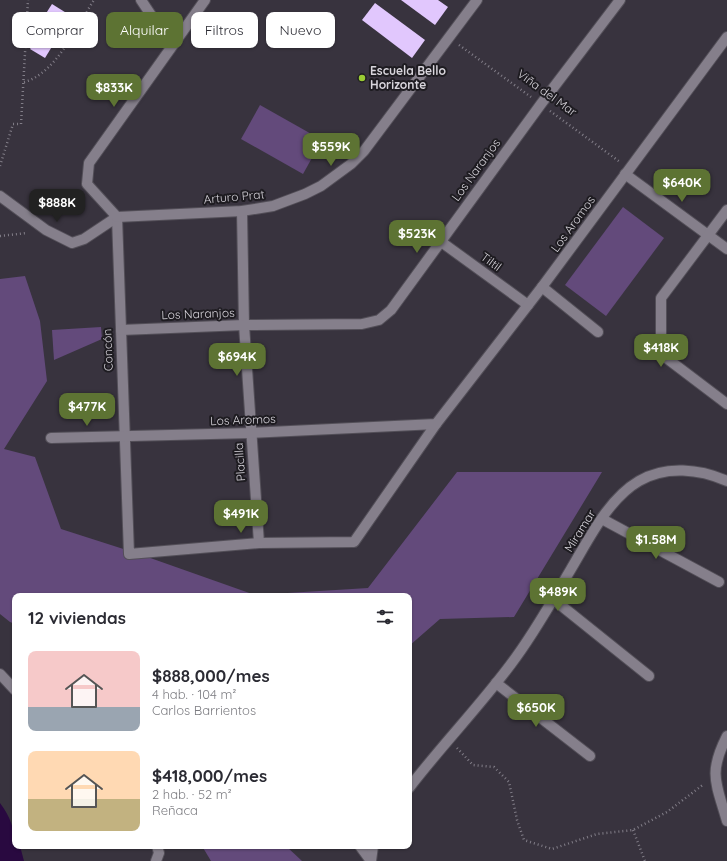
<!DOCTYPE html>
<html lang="es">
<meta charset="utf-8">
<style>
:root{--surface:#fff;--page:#f7f7f7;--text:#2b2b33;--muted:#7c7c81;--accent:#5d7333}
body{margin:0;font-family:Quicksand,sans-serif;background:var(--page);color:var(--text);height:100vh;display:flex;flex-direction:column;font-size:15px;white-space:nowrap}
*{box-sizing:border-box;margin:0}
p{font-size:13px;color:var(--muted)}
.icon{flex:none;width:22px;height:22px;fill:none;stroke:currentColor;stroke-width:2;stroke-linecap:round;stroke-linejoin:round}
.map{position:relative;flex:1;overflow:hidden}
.side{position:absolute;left:12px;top:593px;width:400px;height:256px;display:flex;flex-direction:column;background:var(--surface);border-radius:8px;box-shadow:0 1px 3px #0004}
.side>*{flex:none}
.guide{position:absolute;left:12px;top:12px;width:400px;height:36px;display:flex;gap:8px}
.price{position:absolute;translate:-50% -34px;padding:0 9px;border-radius:8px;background:var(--accent);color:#fff;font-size:13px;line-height:26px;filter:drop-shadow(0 1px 2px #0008)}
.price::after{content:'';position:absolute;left:50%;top:24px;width:12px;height:9px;margin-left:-6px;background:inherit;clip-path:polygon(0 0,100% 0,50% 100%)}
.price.current{background:#222;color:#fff}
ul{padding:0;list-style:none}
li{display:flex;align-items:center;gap:12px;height:100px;padding:0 16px}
li span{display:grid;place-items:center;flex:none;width:112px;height:80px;border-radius:8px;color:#555}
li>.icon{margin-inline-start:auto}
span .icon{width:48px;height:48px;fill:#fffc;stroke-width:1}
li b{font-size:17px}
h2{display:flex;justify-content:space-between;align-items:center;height:48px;padding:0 16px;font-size:17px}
.tag{padding:0 14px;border-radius:8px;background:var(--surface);box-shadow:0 1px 3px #0004;font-size:14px;line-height:36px}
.tag.current{background:var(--accent);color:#fff}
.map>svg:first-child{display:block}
</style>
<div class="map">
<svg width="727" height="861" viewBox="0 0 727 861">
<rect width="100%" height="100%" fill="#38333e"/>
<g fill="#634a7b">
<polygon points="260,105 322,140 303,174 241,139"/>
<polygon points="623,207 664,238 606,316 565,285"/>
<polygon points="25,276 40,321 47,381 4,449 35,457 61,529 139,554 255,595 368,588 457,472 602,472 514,617 440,619 409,646 409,596 15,596 15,624 10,622 0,614 0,279"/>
<polygon points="101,327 102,339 54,360 52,330"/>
<polygon points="202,846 286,846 302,861 211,861"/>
</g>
<path fill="#290940" d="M 0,803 C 10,816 15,830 15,846 L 20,846 L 24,861 L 0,861 Z"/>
<g fill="#e1c7fd">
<polygon points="401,0 438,0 448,7 435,25"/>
<polygon points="375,3 425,40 412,58 362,20"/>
<polygon points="52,4 76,19 61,41 38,26"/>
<polygon points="42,31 56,40 45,58 30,49"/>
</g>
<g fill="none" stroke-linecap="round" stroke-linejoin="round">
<g stroke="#534f58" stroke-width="12">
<g id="minor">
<polyline points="141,0 171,45"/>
<polyline points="625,174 727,249"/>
<polyline points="0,196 46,230 72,243 84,239 117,217"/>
<polyline points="727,210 661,298 661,334 665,357 727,404"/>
<polyline points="242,211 244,325 259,543"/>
<polyline points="117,217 129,554 259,543 354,542 436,424"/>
<polyline points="117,217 242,211 273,206 305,194 321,186 351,164 364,151 477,0"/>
<polyline points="117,217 87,184 89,163 205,0"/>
<polyline points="440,241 528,305"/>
<polyline points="542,287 598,332"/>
<polyline points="121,330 244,325 362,324 379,320 391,310 541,104 620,0"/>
<polyline points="51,438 251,433 436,424 542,287 727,37"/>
<polyline points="602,519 719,582"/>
<polyline points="553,599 649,676"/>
<polyline points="0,674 15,690"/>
<polyline points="496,683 590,756"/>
<path d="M 727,736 C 708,773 716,783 727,821"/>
<path d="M 409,788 C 442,745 479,707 511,664 C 534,634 552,601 571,569 C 589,539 608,499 639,481 C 666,465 700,469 727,481"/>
<polyline points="360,846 371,861"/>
<polyline points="156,861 159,853 157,846"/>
<polyline points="371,861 373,846"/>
</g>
</g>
<g stroke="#827e88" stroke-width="2.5" stroke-dasharray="1 3" stroke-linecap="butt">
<polyline points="459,45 531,97"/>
<path d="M 24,82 C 56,74 77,26 94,0"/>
<polyline points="550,111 620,162"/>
<polyline points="0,166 13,124 21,124 28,0"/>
<polyline points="0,236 27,233"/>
<polyline points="457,748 473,765 494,767 509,782 517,820 524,840 552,849 597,834 633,830 667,812 704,784"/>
<polyline points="633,830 645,861"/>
</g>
<use href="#minor" stroke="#857f8b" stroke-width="10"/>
</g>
<circle fill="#9acb34" stroke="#1e1c21" stroke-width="1.5" cx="362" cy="78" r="4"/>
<g text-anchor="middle" stroke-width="4" stroke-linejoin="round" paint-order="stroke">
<g font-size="12" font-weight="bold" fill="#d8d5dc" stroke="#1e1c21" text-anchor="start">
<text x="370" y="75">Escuela Bello<tspan x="370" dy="14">Horizonte</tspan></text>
</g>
<g font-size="12" fill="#d8d5dc" stroke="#1e1c21">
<text transform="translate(547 93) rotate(36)" y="4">Viña del Mar</text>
<text transform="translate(476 170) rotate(-54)" y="4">Los Naranjos</text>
<text transform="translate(234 197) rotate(-5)" y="4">Arturo Prat</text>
<text transform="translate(573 224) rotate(-54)" y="4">Los Aromos</text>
<text transform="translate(491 262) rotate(36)" y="4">Tiltil</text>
<text transform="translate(198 314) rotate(-2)" y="4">Los Naranjos</text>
<text transform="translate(108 350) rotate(-92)" y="4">Concón</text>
<text transform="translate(243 420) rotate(-2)" y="4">Los Aromos</text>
<text transform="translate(240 462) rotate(-94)" y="4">Placilla</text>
<text transform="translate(580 531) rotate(-58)" y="4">Miramar</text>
</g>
</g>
</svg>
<b class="price" style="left:114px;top:108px">$833K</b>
<b class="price" style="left:331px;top:167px">$559K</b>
<b class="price" style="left:682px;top:203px">$640K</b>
<b class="price current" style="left:57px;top:223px">$888K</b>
<b class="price" style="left:417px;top:254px">$523K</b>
<b class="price" style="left:661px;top:368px">$418K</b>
<b class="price" style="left:237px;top:377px">$694K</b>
<b class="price" style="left:87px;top:427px">$477K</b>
<b class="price" style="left:241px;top:534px">$491K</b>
<b class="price" style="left:656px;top:560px">$1.58M</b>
<b class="price" style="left:558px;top:612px">$489K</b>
<b class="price" style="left:536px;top:728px">$650K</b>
<div class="guide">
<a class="tag">Comprar</a>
<a class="tag current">Alquilar</a>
<a class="tag">Filtros</a>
<a class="tag">Nuevo</a>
</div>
<section class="side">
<h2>12 viviendas<svg class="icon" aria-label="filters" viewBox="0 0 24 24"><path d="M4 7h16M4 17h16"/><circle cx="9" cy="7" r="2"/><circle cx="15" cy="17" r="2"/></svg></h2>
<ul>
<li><span style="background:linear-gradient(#f6c9c9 70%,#9aa5b1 0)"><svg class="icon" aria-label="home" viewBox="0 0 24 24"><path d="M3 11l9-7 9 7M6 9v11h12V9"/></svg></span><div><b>$888,000/mes</b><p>4 hab. · 104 m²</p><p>Carlos Barrientos</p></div></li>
<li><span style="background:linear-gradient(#ffd9b3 60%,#c2b280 0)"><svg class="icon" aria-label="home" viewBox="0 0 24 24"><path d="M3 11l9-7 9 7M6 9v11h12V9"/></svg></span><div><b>$418,000/mes</b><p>2 hab. · 52 m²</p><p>Reñaca</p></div></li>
</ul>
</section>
</div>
